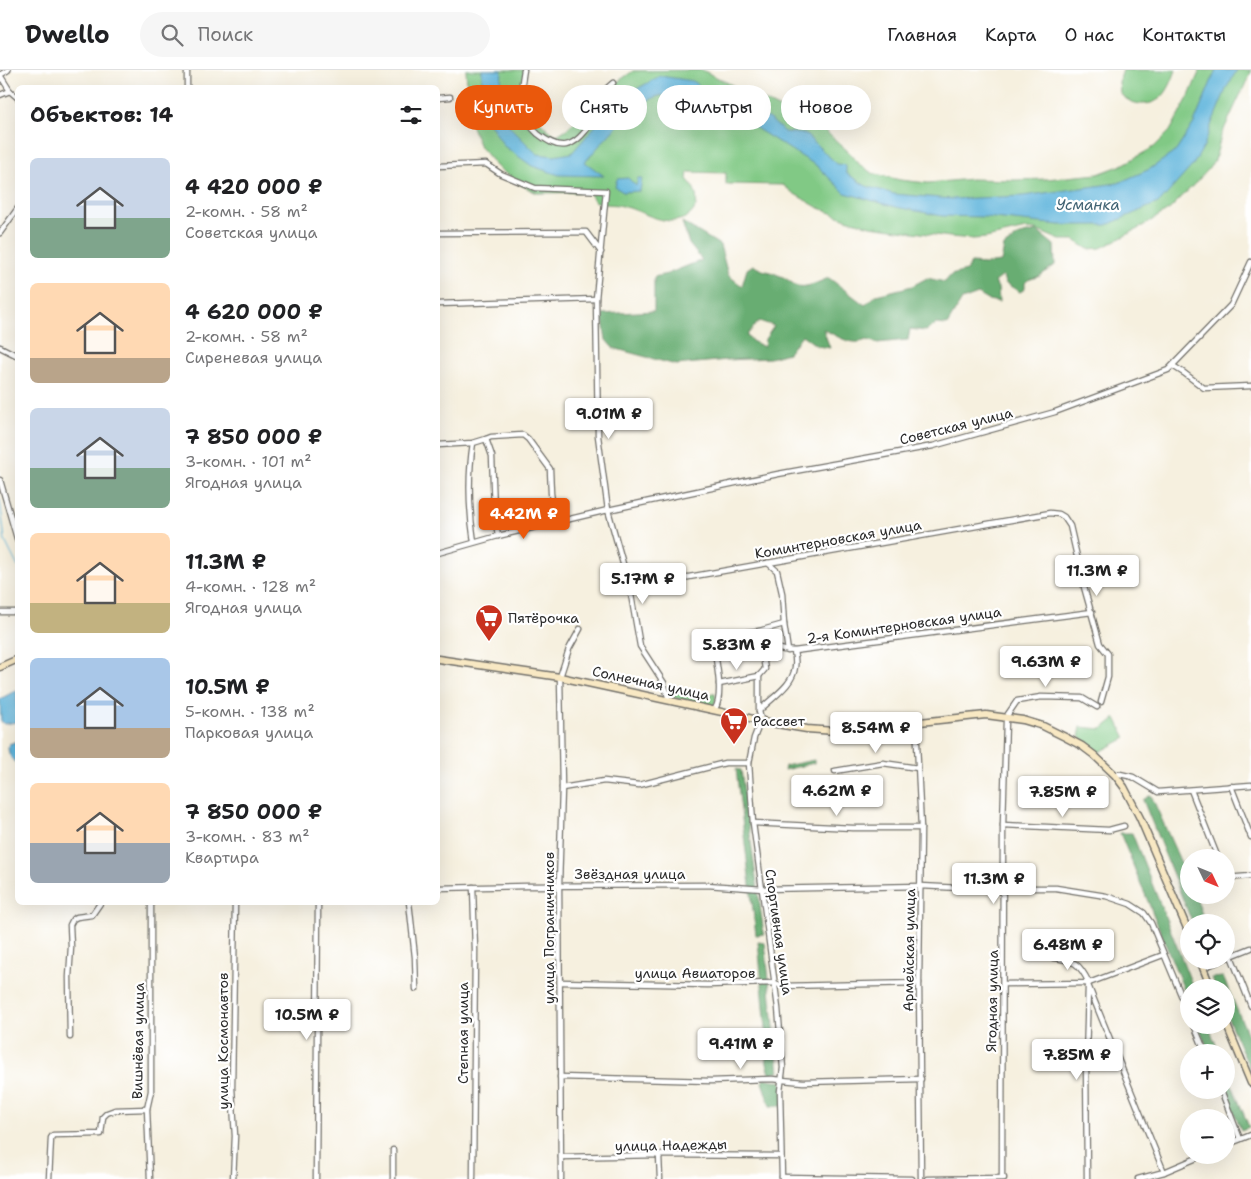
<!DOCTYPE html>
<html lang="ru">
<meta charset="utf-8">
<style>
:root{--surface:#fff;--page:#f6f6f6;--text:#202124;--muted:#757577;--line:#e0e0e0;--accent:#ea580c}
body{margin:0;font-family:"Shantell Sans",sans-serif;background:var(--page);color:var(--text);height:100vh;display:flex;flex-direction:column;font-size:19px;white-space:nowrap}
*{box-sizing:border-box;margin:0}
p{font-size:16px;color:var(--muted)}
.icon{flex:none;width:28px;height:28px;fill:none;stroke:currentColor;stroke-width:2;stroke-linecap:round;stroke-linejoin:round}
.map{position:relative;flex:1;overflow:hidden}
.panel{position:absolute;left:15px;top:15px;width:425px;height:820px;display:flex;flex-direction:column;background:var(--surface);border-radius:8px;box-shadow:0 5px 20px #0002}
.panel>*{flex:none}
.banner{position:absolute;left:455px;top:15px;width:475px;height:45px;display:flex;gap:10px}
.needle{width:32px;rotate:133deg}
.fabs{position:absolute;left:1180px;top:779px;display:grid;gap:10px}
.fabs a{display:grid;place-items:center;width:55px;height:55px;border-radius:50%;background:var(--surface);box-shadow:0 5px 20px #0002;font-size:25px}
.price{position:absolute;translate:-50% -42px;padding:0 11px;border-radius:5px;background:#fff;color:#222;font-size:16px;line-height:32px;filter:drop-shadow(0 1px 2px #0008)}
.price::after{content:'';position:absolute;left:50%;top:30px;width:15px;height:11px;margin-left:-8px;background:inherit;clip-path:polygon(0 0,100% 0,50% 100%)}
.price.on{background:var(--accent);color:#fff}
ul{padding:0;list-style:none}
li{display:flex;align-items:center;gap:15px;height:125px;padding:0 15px}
li span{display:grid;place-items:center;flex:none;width:140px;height:100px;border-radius:8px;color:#555}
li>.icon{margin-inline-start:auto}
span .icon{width:60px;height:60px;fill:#fffc;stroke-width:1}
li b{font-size:21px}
h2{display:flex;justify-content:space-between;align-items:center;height:60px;padding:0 15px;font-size:21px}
.tag{padding:0 18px;border-radius:22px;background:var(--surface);box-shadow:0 5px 20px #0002;font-size:18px;line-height:45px}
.tag.on{background:var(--accent);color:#fff}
header{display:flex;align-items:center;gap:30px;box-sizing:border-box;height:70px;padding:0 25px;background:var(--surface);border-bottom:1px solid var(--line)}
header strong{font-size:24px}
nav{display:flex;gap:28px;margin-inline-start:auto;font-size:18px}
.search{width:350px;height:45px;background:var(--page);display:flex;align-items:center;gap:12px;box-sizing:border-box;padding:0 18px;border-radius:28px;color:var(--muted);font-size:19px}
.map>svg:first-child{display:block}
</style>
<header>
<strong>Dwello</strong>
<div class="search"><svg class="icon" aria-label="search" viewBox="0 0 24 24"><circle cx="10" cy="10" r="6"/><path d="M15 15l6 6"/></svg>Поиск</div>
<nav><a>Главная</a><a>Карта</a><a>О нас</a><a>Контакты</a></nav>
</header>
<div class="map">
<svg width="1251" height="1109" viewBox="0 0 1251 1109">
<rect width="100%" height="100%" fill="#fff"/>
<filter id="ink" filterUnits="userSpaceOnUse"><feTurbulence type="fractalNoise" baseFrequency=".02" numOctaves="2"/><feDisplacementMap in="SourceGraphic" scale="10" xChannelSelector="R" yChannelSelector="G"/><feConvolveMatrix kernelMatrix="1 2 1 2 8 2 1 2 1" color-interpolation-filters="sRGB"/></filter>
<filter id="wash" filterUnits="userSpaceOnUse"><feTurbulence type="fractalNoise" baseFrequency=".0096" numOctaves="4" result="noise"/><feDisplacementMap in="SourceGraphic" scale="20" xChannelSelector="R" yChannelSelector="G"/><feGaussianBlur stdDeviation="1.12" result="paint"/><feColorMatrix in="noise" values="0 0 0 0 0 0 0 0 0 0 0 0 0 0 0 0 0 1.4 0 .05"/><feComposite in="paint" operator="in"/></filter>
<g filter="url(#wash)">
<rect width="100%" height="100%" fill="#f6f0df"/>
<g fill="#81c985" stroke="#567a58">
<path d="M 466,0 L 525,0 L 525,15 L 527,30 L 532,41 L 544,56 L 554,64 L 557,65 L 568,58 L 606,20 L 633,1 L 702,0 L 800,49 L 823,59 L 850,83 L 860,95 L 872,103 L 900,110 L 928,113 L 971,109 L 1014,110 L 1046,109 L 1098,104 L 1122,95 L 1154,77 L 1170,61 L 1189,26 L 1200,0 L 1251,0 L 1251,2 L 1221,66 L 1215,90 L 1207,101 L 1170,139 L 1136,160 L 1101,178 L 1088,179 L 1074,170 L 1060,170 L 1036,160 L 1026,159 L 986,168 L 973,169 L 950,167 L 870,156 L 846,149 L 817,137 L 793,123 L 783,115 L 726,114 L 726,103 L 688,102 L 687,109 C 705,128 697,151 670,151 C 652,150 636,138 618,135 C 611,134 602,135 595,131 C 593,129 590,124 589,122 L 537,123 L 519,114 L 496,96 L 480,77 L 469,49 Z"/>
<path d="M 1123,0 L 1176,0 C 1170,17 1163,35 1141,34 C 1132,33 1126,30 1120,23 L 1119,12 Z"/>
<polygon points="673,623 715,624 716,630 714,636 674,628"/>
<polygon points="1116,648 1126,668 1096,684 1079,667 1081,657 1102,659"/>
</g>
<g fill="#68ad72" stroke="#4a6c4e" fill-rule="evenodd">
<path d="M 682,152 L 720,175 L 728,205 L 742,216 L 747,199 L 753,195 C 765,203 768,200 778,205 C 785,207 789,211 795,215 C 805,220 820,211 829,208 L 865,235 L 876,225 L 912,216 L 927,208 L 945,212 L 951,205 L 966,201 L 971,193 L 985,194 L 1001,192 L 1004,176 L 1019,165 L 1037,161 L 1054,175 L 1055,195 L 1040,206 L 1028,210 L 1025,213 L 1025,219 L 1020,222 L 1005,213 L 1003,206 L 995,212 L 998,218 L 999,232 L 988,230 L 978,224 L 962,230 L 947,255 L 936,254 L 926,261 L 910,259 L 908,270 L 877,273 L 866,270 C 852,277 835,265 823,259 L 830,278 L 817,276 L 802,265 L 788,283 L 770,288 L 727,290 L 676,295 L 613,278 L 606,270 L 602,244 L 654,241 L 654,207 L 667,204 L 702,190 L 689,174 ZM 759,251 L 774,256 L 765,269 L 764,277 L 752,271 L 747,265 Z"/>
<polygon points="814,690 814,693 784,700 785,696"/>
<polygon points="736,699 741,700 764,864 756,865"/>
<polygon points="1151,725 1189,811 1189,825 1195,825 1205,852 1192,852 1143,730"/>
<polygon points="1120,763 1132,763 1193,917 1189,918 1189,932"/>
<polygon points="758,872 765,873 779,1002 770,1004 765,985 768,981"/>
<polygon points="1223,907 1251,972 1251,1002 1226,944 1226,918 1215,917 1211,908"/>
<polygon points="1198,955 1208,955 1219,982 1209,982"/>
<polygon points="1226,1000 1249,1057 1241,1060 1225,1020 1226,1020"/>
<polygon points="765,1008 782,1012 786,1036 770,1036 762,1012"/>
</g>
<g fill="#60b5dc" stroke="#467084">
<path d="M 482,0 L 502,0 L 501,16 L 510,57 L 537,84 L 554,86 L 572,83 L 619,29 L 660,6 L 693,11 L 707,22 L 770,49 L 784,62 L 805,64 L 837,94 L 846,95 L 846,103 L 866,116 L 894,124 L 952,129 L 1023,126 L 1118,113 L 1150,99 L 1176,81 L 1194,53 L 1216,0 L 1237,0 L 1227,17 L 1212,53 L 1204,76 L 1193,95 L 1160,132 L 1107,155 L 1060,155 L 985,147 L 942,146 L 896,137 L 845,123 L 817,96 L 746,52 L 692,26 L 676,23 L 670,30 L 665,31 L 663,25 C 637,29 602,73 585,92 L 604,106 L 559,105 L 532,96 L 504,76 L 482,41 Z"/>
<polygon points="628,108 636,116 638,108 642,108 640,121 623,122 615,117 617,109"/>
<polygon points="17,620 17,652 4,654 1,651 0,629"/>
<path d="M 17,671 L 18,694 L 17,694 C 11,690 6,680 9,674 Z"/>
</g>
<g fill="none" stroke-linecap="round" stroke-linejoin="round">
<polyline stroke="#60b5dc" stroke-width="1" points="0,430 5,471 18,497"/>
</g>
</g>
<g filter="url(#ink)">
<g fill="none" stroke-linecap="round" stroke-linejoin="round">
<g stroke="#72706a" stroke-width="7">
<g id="street">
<path d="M 524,0 C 522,12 519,26 522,39 C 524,48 531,58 538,64 C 546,70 556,77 566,75 C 585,71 602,37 605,20 L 613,13"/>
<polyline points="0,5 10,21"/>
<polyline points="0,5 8,0"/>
<polyline points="187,18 187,0"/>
<polyline points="0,25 10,21 18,28"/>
<polyline points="438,28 450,27"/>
<polyline points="438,96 486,94 501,104 535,118 606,121 596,229 598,366 608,440 630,519 640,576 664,613 669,630"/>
<polyline points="0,163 18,138"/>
<polyline points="438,163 586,162 601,182"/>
<polyline points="438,234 596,229"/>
<polyline points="0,277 18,286"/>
<polyline points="1173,296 1184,303 1204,318 1251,316"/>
<polyline points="486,369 491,367 523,365 528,369 550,399 551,423 555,453"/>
<path d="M 473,373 C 468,405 469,440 474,472"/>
<polyline points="438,375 473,373 486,369 492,386 494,439 498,466"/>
<polyline points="0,410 18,472"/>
<polyline points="438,483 498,466 608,440 778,404 933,376 1055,342 1168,300 1231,235 1251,192"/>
<polyline points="768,493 777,501 782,523 784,554 788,581"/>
<polyline points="630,519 638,516 1050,443 1059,444 1064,447 1070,456 1084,517 1100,574 1108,584 1108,607 1101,632"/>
<polyline points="0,542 18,542"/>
<polyline points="759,561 784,554"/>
<polyline points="719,614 759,606"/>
<path d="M 715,639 C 724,625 716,590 713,572 L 721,565 L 759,561 L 761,574 L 784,580 L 794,581 L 1092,542"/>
<polyline points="759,641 759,606 765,599 761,574"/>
<polyline points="916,652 921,758 919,913 921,1109"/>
<polyline points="835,701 883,693 918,698"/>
<polyline points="1115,705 1120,704 1133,707 1158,722 1251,715"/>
<polyline points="1231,716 1251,767"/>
<polyline points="562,718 604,711 639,715 725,693 749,693"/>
<polyline points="1191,720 1218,788"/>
<polyline points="753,753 853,758 921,758"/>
<polyline points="1003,755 1109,760 1124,756"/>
<polyline points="1226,808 1251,806"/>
<polyline points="473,817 475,880 473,1109"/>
<polyline points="438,818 527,816 707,815 763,819 921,816 999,820 1004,818 1056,818 1106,826 1130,834 1144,843 1151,853 1189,944"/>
<polyline points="409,832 415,887 416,919"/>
<polyline points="1163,885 1089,913 1088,915 1164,1102"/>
<polyline points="1231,886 1251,936"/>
<polyline points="1226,888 1251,878"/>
<polyline points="1203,898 1222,890"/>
<polyline points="560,912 708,915 774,913 783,916 919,913"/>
<path d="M 1003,914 L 1089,913 C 1078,890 1073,891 1049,887"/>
<polyline points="1194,955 1205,982"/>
<polyline points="70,967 69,907 71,877 70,855 73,849 77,847 92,845 101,832"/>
<polyline points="560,1007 711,1011 772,1009 803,1012 921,1009"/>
<polyline points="1221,1020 1240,1069"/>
<polyline points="1226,1075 1251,1065"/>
<polyline points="659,1085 660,1109"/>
<polyline points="561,1087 659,1085 781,1086"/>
<polyline points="782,1107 912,1109"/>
<polyline points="1002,1108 1003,755 1006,651 1006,647 1017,631 1041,627 1082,628 1097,637"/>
<polyline points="49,1109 51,1068 53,1065 101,1064 103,1047 107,1043 115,1040 147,1039"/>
<polyline points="150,1109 147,1039 151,1021 151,832"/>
<polyline points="233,1109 235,1066 232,1018 235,832"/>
<polyline points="316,1109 318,832"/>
<polyline points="393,1109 393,1080"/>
<polyline points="561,1109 559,815 562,718 560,607 569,579 580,559"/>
<path d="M 782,1109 L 780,1021 L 783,998 L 778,938 L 753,753 L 749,693 L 754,668 L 761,650 L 759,641 C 771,628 793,616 795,597 C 796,592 795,586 794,581"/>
<polyline points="928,1109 1004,1108"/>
<polyline points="1087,1109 1086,989 1088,917"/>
<polyline points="1138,1109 1164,1102 1204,1085"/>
</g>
</g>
<g stroke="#72706a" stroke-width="9">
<g id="secondary">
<polyline points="438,589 560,607 777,654 807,659 835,661 986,645 1023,650 1043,656 1065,667 1082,676 1094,685 1115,705 1124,717 1140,748 1189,863"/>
<polyline points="0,597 18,589"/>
<polyline points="1200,890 1211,918"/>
<polyline points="1226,953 1251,1013"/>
</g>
</g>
<use href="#street" stroke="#fff" stroke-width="4.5"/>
<use href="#secondary" stroke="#f8e8c3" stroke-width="6"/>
</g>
</g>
<defs>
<g id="supermarket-pin" transform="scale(1.4375)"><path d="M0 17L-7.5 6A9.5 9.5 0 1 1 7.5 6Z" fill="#c8321e" stroke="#fff"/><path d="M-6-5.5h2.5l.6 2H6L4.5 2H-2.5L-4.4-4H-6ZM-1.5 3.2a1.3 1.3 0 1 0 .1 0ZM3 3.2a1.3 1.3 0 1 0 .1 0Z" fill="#fff"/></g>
</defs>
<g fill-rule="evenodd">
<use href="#supermarket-pin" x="489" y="548"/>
<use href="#supermarket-pin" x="734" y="651"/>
</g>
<g text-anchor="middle" stroke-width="4.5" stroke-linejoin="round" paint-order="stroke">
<g font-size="14" fill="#2b2b2b" stroke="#fff">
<text transform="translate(956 356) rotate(-14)" y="5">Советская улица</text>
<text transform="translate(838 469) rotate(-10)" y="5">Коминтерновская улица</text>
<text transform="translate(904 555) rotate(-8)" y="5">2-я Коминтерновская улица</text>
<text transform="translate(651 613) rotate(12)" y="5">Солнечная улица</text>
<text x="630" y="809">Звёздная улица</text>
<text transform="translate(549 858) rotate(-90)" y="5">улица Пограничников</text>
<text transform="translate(779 862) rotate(82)" y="5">Спортивная улица</text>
<text transform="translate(909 880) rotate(-89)" y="5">Армейская улица</text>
<text x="695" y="908">улица Авиаторов</text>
<text transform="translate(992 931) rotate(-89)" y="5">Ягодная улица</text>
<text transform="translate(463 963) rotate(-90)" y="5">Степная улица</text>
<text transform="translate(138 971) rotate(-89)" y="5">Вишнёвая улица</text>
<text transform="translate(223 971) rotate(-90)" y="5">улица Космонавтов</text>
<text transform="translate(671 1075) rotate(-1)" y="5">улица Надежды</text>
</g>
<g font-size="14" fill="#2b2b2b" stroke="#fff" text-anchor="start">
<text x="508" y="553">Пятёрочка</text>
<text x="753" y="656">Рассвет</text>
</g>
<g font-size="15" font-style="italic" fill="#406272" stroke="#fff">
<text x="1088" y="140">Усманка</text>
</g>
</g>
</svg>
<div class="fabs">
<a><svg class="needle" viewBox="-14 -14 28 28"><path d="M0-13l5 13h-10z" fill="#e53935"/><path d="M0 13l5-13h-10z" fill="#757577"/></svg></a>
<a><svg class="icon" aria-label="locate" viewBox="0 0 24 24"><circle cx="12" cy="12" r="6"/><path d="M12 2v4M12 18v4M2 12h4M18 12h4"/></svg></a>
<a><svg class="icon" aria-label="layers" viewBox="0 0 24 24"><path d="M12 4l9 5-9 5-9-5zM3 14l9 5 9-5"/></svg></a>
<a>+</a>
<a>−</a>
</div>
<b class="price" style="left:609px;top:370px">9.01M ₽</b>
<b class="price on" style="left:524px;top:470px">4.42M ₽</b>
<b class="price" style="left:1097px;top:527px">11.3M ₽</b>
<b class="price" style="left:643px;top:535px">5.17M ₽</b>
<b class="price" style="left:737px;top:601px">5.83M ₽</b>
<b class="price" style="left:1046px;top:618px">9.63M ₽</b>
<b class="price" style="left:876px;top:684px">8.54M ₽</b>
<b class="price" style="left:837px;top:747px">4.62M ₽</b>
<b class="price" style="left:1063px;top:748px">7.85M ₽</b>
<b class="price" style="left:994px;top:835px">11.3M ₽</b>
<b class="price" style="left:1068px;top:901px">6.48M ₽</b>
<b class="price" style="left:307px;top:971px">10.5M ₽</b>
<b class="price" style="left:741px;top:1000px">9.41M ₽</b>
<b class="price" style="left:1077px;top:1011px">7.85M ₽</b>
<div class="banner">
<a class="tag on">Купить</a>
<a class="tag">Снять</a>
<a class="tag">Фильтры</a>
<a class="tag">Новое</a>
</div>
<section class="panel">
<h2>Объектов: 14<svg class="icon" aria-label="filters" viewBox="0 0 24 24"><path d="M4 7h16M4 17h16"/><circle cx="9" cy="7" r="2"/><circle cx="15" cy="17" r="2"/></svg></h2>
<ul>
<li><span style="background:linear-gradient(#c9d6e8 60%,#7fa58c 0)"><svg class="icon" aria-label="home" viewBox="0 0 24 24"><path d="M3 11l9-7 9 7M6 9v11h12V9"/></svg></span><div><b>4 420 000 ₽</b><p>2-комн. · 58 m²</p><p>Советская улица</p></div></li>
<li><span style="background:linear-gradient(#ffd9b3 75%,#b9a48a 0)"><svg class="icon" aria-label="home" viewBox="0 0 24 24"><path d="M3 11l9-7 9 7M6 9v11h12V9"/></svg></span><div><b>4 620 000 ₽</b><p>2-комн. · 58 m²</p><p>Сиреневая улица</p></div></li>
<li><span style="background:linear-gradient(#c9d6e8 60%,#7fa58c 0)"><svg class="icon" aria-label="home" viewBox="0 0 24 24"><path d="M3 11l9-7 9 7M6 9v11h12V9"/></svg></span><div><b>7 850 000 ₽</b><p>3-комн. · 101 m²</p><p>Ягодная улица</p></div></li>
<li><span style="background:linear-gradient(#ffd9b3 70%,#c2b280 0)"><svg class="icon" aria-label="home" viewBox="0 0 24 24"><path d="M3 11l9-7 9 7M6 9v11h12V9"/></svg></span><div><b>11.3M ₽</b><p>4-комн. · 128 m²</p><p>Ягодная улица</p></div></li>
<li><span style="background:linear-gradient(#a9c7e8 70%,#b9a48a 0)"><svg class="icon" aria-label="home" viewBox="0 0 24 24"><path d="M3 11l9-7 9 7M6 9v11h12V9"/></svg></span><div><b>10.5M ₽</b><p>5-комн. · 138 m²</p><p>Парковая улица</p></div></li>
<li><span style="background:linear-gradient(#ffd9b3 60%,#9aa5b1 0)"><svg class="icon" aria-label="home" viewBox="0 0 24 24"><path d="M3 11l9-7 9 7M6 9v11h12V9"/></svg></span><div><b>7 850 000 ₽</b><p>3-комн. · 83 m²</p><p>Квартира</p></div></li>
</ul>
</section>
</div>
